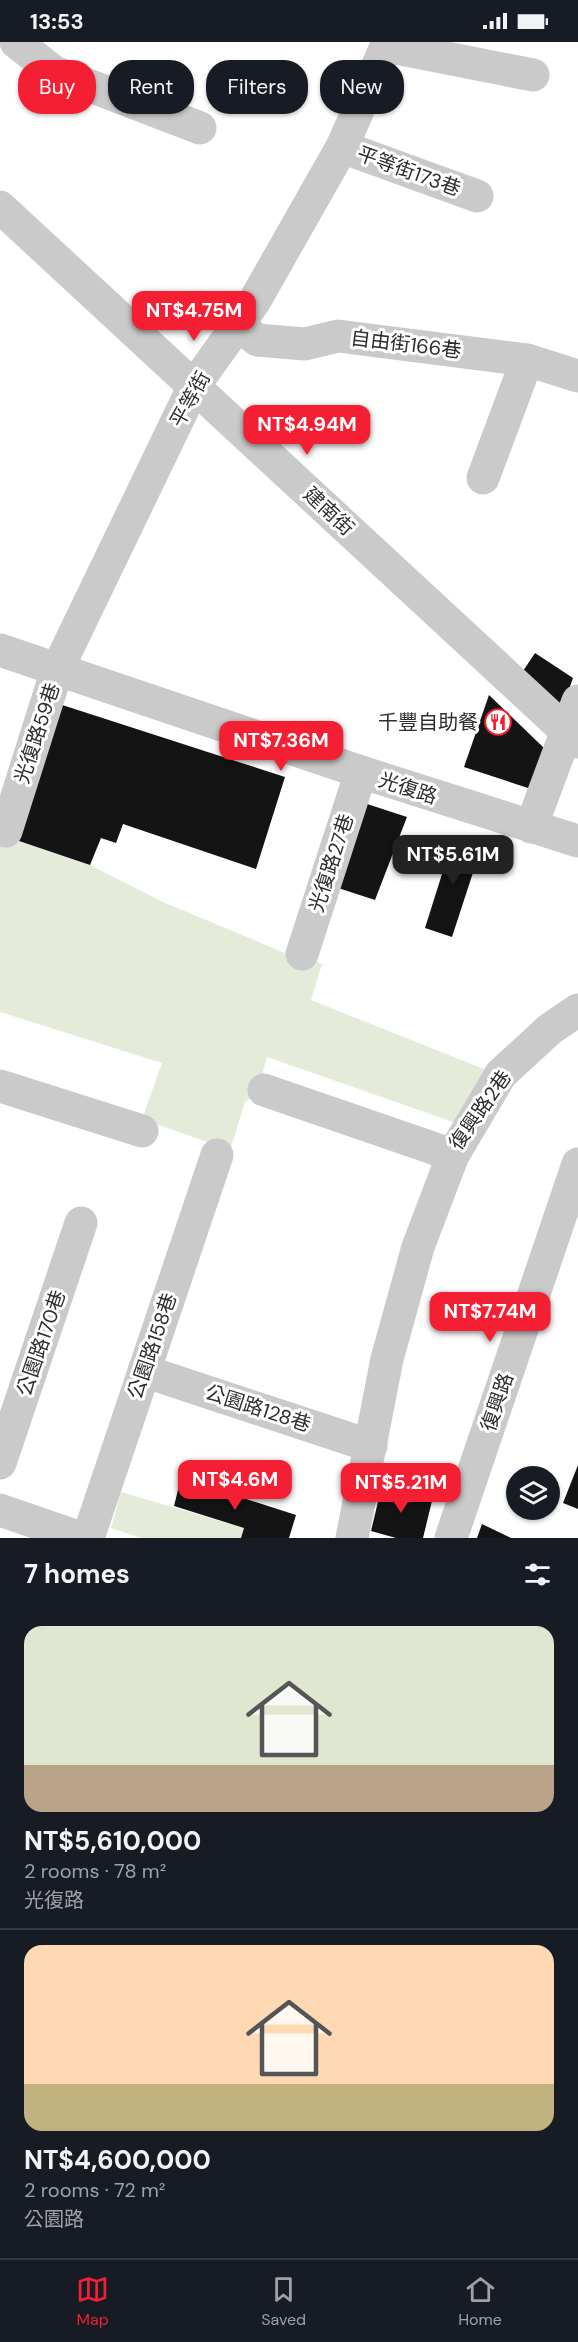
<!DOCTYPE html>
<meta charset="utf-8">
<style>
:root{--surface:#171b24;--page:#242831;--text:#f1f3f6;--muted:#9ea1a6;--line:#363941;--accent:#f41f32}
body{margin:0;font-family:"DM Sans","Noto Sans TC",sans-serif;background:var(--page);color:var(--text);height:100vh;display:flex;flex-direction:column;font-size:22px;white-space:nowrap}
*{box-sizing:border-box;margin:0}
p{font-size:20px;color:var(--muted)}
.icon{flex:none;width:33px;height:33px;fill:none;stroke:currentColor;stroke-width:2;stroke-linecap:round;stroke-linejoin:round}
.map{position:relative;height:1496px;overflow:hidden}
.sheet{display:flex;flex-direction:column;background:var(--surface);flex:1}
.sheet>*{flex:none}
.hud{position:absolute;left:18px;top:18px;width:543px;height:54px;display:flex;gap:12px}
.tools{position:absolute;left:506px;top:1424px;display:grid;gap:12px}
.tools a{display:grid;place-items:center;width:54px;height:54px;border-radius:50%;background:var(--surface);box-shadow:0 2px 4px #0004;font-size:30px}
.price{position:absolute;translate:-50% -51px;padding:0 14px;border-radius:12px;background:var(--accent);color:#fff;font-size:20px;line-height:39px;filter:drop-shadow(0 2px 3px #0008)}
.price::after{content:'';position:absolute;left:50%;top:36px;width:18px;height:14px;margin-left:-9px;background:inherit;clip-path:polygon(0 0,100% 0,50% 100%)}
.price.on{background:#222;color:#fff}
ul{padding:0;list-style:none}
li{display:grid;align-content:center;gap:12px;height:318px;padding:0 24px}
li+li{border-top:2px solid var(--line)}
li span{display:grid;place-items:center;height:186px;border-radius:18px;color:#555}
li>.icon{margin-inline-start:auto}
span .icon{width:108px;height:108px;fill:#fffc;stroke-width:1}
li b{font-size:26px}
h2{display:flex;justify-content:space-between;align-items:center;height:72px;padding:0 24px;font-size:26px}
.chip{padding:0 21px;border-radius:24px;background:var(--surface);box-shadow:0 2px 4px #0004;font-size:21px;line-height:54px}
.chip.on{background:var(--accent);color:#fff}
.status{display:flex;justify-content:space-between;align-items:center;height:42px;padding:0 30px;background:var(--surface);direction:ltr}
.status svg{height:16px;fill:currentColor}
.tab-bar{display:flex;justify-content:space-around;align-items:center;height:84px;border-top:2px solid var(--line);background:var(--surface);font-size:16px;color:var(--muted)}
.tab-bar a{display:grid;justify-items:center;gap:3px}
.tab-bar .on{color:var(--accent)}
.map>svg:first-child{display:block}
</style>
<div class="status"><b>13:53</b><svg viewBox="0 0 49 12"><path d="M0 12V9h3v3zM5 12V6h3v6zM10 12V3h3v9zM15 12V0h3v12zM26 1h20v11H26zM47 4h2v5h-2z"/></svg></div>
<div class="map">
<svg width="578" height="1496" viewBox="0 0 578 1496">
<rect width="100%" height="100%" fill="#fff"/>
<g fill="#e4ecd9">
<polygon points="0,793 90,823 163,860 297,916 307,916 322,922 311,958 494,1031 459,1082 267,1015 257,1052 245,1060 230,1108 142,1077 162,1021 0,970"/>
<polygon points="121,1450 244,1486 241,1496 141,1496 111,1486"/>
</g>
<g fill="#141414">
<polygon points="535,611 573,636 565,659 554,664 521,632"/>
<polygon points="489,653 545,707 531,747 464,725"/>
<polygon points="53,660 285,735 256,827 123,782 116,801 101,796 90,823 19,799 34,750"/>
<polygon points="358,759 407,775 375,858 329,843"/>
<polygon points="454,794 482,803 452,895 425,886"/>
<polygon points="578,1423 578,1467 563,1461"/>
<polygon points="181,1436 296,1473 289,1496 241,1496 244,1486 174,1464"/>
<polygon points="382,1443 432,1459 423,1496 396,1496 371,1489"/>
<polygon points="482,1482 511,1496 477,1496"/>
</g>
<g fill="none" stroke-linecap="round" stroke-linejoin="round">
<g stroke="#cacaca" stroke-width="33">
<polyline points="16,0 54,30 200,86"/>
<polyline points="386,4 533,33"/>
<polyline points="342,105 477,154"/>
<polyline points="0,165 578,700"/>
<polyline points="238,282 257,298 305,302 338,294 527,318 578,334"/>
<polyline points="483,436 527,318"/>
<polyline points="0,608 361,730 578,799"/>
<polyline points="531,785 578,659"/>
<polyline points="6,789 57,628 194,344 254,260 342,105 388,0"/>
<polyline points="302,912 361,730"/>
<polyline points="0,1044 142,1089"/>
<polyline points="264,1048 453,1113"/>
<polyline points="144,1329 371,1404"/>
<polyline points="0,1421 81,1181"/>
<polyline points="0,1468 81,1496"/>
<polyline points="88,1496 217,1113"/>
<polyline points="352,1496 387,1317 418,1205 453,1113 501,1032 550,987 578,968"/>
<polyline points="451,1496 578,1122"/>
</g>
</g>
<defs>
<g id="restaurant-ring" transform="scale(1.35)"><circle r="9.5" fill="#fff" stroke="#f41f32" stroke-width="1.5"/><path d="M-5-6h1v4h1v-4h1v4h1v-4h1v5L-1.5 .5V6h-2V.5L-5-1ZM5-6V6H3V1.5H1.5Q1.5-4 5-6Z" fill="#f41f32"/></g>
</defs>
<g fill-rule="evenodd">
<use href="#restaurant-ring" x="498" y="680"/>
</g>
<g text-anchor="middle" stroke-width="6" stroke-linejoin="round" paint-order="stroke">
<g font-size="20" fill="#2d2d2d" stroke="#fff">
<text transform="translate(409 129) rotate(20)" y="7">平等街173巷</text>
<text transform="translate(406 302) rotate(7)" y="7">自由街166巷</text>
<text transform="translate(190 357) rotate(-61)" y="7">平等街</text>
<text transform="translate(329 469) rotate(43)" y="7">建南街</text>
<text transform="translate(37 691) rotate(-72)" y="7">光復路59巷</text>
<text transform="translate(408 746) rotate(18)" y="7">光復路</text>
<text transform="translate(331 821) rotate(-72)" y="7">光復路27巷</text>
<text transform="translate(480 1068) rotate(-55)" y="7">復興路2巷</text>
<text transform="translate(41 1301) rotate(-71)" y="7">公園路170巷</text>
<text transform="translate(152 1304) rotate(-71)" y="7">公園路158巷</text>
<text transform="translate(497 1360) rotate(-71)" y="7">復興路</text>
<text transform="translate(258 1366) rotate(18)" y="7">公園路128巷</text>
</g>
<g font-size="20" fill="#2d2d2d" stroke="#fff" text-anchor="end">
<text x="478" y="687">千豐自助餐</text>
</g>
</g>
</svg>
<div class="tools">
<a><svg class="icon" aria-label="layers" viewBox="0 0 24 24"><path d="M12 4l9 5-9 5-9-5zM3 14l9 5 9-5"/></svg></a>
</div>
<b class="price" style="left:194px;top:300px">NT$4.75M</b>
<b class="price" style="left:307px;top:414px">NT$4.94M</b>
<b class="price" style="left:281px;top:730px">NT$7.36M</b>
<b class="price on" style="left:453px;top:844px">NT$5.61M</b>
<b class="price" style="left:490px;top:1301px">NT$7.74M</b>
<b class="price" style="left:235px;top:1469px">NT$4.6M</b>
<b class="price" style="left:401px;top:1472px">NT$5.21M</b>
<div class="hud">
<a class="chip on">Buy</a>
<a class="chip">Rent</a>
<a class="chip">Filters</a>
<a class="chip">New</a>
</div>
</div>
<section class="sheet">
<h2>7 homes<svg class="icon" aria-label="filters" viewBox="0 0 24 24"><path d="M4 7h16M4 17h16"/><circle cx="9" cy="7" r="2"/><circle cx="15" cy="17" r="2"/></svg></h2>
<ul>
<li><span style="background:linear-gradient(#dfe7d0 75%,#b9a48a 0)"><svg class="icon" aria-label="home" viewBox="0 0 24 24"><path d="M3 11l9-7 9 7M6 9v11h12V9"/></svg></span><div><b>NT$5,610,000</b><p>2 rooms · 78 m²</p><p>光復路</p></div></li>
<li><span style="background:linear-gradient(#ffd9b3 75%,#c2b280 0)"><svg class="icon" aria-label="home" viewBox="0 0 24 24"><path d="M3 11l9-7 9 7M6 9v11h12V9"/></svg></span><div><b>NT$4,600,000</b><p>2 rooms · 72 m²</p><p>公園路</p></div></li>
</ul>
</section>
<nav class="tab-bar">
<a class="on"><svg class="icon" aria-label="map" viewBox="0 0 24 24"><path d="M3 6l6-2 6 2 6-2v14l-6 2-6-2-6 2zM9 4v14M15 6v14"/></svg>Map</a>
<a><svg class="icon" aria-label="saved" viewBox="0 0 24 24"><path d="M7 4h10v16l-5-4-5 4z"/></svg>Saved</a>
<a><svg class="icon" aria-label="home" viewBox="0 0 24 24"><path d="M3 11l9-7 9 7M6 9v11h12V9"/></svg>Home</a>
</nav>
